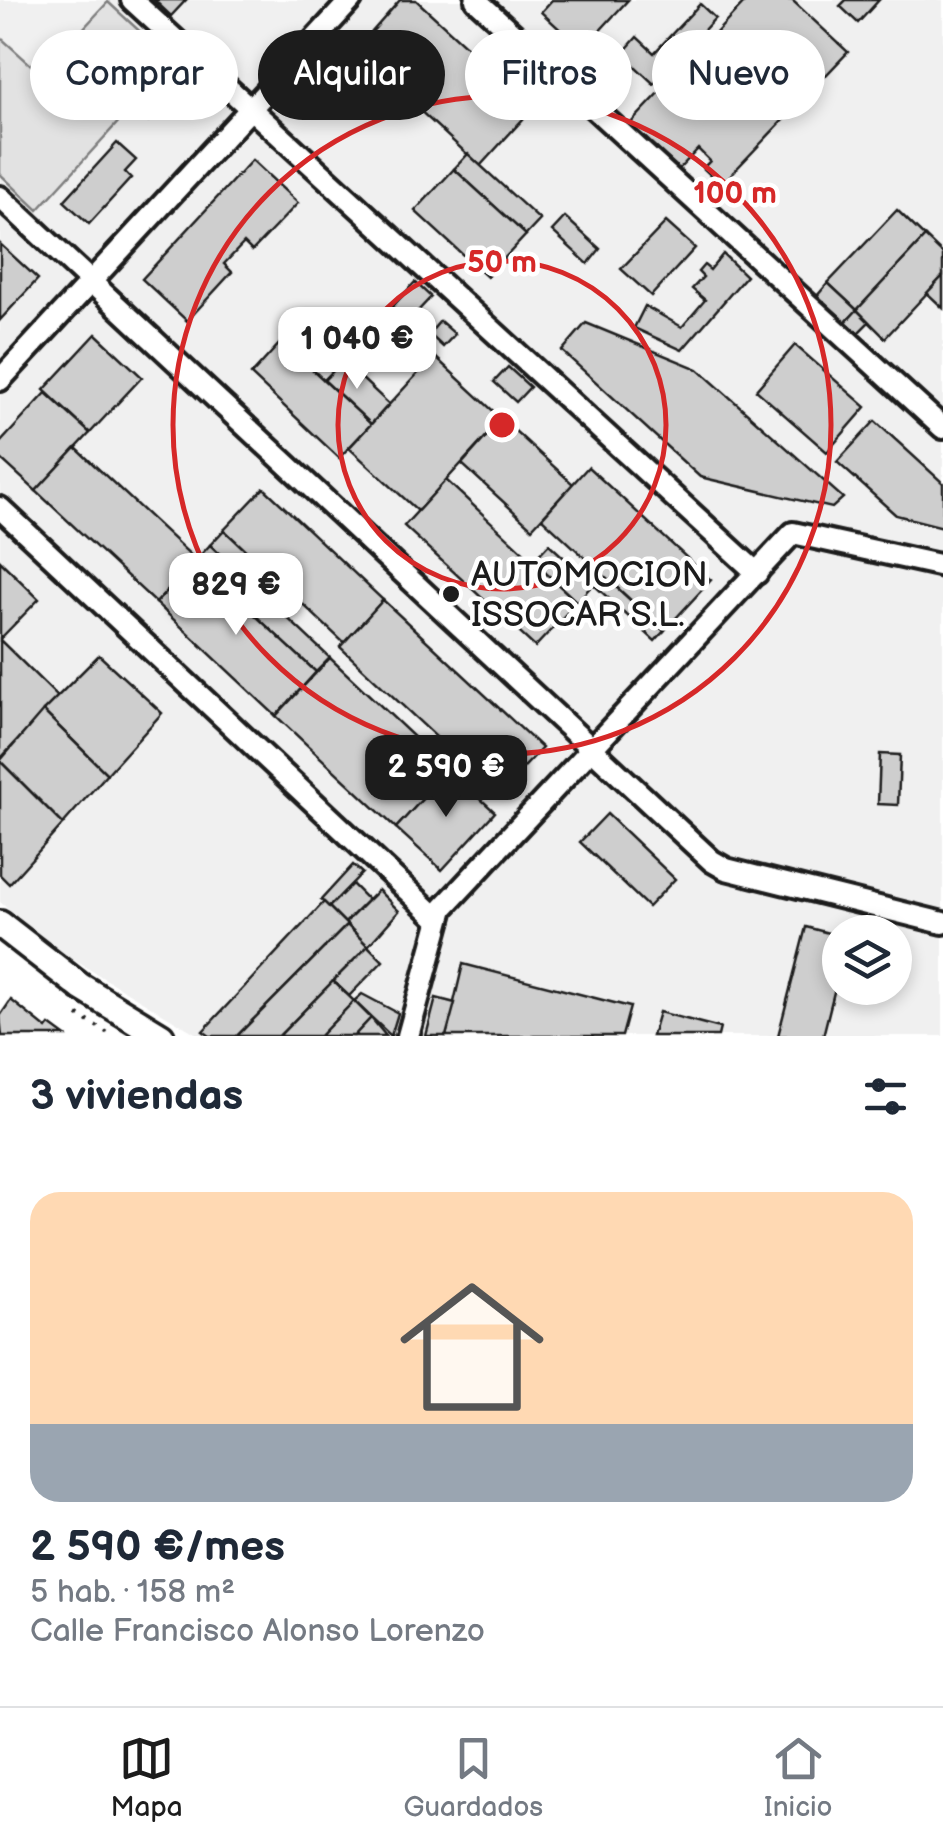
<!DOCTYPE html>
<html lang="es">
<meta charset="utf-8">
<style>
:root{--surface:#fff;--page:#f2f2f3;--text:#1f2937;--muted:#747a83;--line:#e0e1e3;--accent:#1c1c1c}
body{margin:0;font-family:"Balsamiq Sans",sans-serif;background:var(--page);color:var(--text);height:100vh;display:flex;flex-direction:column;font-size:38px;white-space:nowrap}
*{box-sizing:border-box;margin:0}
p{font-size:32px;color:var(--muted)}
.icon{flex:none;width:55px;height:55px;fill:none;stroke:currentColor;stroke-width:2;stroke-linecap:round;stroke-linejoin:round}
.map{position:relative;height:1036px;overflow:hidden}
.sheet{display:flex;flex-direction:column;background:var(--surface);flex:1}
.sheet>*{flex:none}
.banner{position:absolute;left:30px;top:30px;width:885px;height:90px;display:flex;gap:20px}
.buttons{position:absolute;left:822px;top:915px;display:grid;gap:20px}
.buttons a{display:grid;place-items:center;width:90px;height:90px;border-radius:50%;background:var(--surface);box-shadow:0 5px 15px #0003;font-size:50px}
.price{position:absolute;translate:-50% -85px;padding:0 22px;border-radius:20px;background:#fff;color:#222;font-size:32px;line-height:65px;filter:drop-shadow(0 2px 5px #0008)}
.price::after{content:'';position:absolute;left:50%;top:60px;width:30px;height:22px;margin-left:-15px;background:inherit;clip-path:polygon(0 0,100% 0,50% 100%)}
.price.active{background:var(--accent);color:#fff}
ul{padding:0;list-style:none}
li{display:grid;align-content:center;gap:20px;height:530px;padding:0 30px}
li+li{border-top:2px solid var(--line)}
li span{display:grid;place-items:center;height:310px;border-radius:30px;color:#555}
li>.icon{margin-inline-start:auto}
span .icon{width:180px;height:180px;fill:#fffc;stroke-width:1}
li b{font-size:42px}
h2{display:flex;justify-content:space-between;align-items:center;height:120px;padding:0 30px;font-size:42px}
.pill{padding:0 35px;border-radius:45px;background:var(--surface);box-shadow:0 5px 15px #0003;font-size:35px;line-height:90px}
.pill.active{background:var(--accent);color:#fff}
.tab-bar{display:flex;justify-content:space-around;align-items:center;height:140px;border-top:2px solid var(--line);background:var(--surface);font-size:28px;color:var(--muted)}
.tab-bar a{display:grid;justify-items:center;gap:5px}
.tab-bar .active{color:var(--accent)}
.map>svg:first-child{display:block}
</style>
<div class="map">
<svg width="943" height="1036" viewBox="0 0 943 1036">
<rect width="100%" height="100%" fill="#fff"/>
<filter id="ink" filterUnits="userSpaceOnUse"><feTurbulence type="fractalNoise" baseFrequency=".01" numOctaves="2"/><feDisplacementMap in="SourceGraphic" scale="20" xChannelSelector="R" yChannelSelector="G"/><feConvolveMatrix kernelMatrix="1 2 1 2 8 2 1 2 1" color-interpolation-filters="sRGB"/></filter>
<g filter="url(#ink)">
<path fill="#f0f0f0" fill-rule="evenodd" d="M 0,0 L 943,0 L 943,1036 L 200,1036 L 57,950 L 0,902 ZM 840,932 L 895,932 L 895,988 L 840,988 Z"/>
<polygon fill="#e2e2e2" stroke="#7f7f7f" stroke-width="2.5" points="108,2 173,62 38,210 0,174 0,37 41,74"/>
<g fill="#cecece" stroke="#1c1c1c" stroke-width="2.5">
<polygon points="154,0 186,0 171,16"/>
<polygon points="400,0 416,0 505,81 498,89 504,99 513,88 534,107 480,166 378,72 387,63 364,41"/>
<polygon points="552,0 628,0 582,50 541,12"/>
<polygon points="747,0 792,0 848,52 721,185 703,168 710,161 698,149 679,169 630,124"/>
<polygon points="846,0 879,0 858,23 840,6"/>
<polygon points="700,4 715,18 654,84 622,54 637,37 654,53"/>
<polygon points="173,62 189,77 148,121 133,106"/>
<polygon points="117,143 136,160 125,172 131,178 89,224 64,201"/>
<polygon points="468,154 540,220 526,235 454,169"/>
<polygon points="252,160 298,203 252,251 244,243 224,264 232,272 187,321 142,279"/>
<polygon points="454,169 526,235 487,277 415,211"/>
<polygon points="897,210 925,237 857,310 828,283"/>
<polygon points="565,217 600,249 588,264 552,231"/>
<polygon points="666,222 695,248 651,296 621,269"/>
<polygon points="925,237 943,254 943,276 885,338 857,310"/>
<polygon points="0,244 38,279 0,320"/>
<polygon points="723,254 746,276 682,350 634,328 645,306 682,327 705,300 692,289 703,277 698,272 704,265 710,270"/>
<polygon points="943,276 943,308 927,293"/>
<polygon points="415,282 431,297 358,375 343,361"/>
<polygon points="828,283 857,310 846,322 817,296"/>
<polygon points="857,310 869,322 858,333 846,322"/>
<polygon points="440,321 455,334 443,347 429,334"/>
<polygon points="586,323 698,369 843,498 832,508 700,477 562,351"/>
<polygon points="295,327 313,343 300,357 282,341"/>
<polygon points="96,334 142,377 90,433 44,390"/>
<polygon points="282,341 371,424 339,458 251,375"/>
<polygon points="795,345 866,407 827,452 756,390"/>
<polygon points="434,356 502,419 418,511 349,448"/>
<polygon points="343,361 389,404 371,424 324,380"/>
<polygon points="508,367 530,387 516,402 494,382"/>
<polygon points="46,393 90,433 36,491 0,458 0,443"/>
<polygon points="502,419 573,484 532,528 462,464"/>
<polygon points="875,421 943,483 943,527 896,515 837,462"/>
<polygon points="76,448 196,560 156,603 36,491"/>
<polygon points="588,467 711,580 664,631 542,518"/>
<polygon points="446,480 577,602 535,647 404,526"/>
<polygon points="264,488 383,600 344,643 224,530"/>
<polygon points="224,530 257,561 243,577 210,545"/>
<polygon points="549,544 593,584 577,602 533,561"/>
<polygon points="210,545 330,658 316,672 196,560"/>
<polygon points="196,560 316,672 276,716 156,603"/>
<polygon points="0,561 39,599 0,639"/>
<polygon points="591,564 664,631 655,641 582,574"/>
<polygon points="383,600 542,748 498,795 340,647"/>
<polygon points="0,640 58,697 0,759"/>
<polygon points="99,655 162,713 107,774 43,711"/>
<polygon points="330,658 449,770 396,828 276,716"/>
<polygon points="43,711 107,774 63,824 0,761"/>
<polygon points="880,754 900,755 898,805 878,804"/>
<polygon points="0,761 63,824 9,884 0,875"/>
<polygon points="449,770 495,812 442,870 396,828"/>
<polygon points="607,814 675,879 648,907 580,842"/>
<polygon points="353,865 362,873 329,907 321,900"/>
<polygon points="352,884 368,900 345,923 329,907"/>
<polygon points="378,890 399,911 368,946 345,923"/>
<polygon points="324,902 347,925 237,1036 210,1036 203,1031"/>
<polygon points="347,925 368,946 279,1036 237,1036"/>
<polygon points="806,927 840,936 840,968 823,1036 778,1036"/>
<polygon points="368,946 383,961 349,996 333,981"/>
<polygon points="463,964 630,1007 622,1036 446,1036"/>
<polygon points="333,981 354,1001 320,1036 279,1036"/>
<polygon points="362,994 398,1013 391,1036 354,1001"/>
<polygon points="436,998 455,1003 446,1036 426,1036"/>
<polygon points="11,1000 47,1029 50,1025 65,1036 2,1036 0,1016"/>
<polygon points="354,1001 371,1018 354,1036 320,1036"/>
<polygon points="659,1012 720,1028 718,1036 652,1036"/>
<polygon points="371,1018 386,1036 354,1036"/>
</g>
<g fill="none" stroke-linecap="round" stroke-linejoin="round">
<g stroke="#1c1c1c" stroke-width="28">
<g id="minor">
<polyline points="132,0 757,573"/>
<polyline points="476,0 943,428"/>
<polyline points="0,197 712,861 726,869 943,923"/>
<polyline points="0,380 351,0"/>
<polyline points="0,508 438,919"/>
<polyline points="408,1036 443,908 793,533 943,566"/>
</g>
</g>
<g stroke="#1c1c1c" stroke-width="32">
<polyline id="tertiary" points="0,924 81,987 161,1036"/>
</g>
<polyline stroke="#1c1c1c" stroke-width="4" stroke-dasharray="2.5 8" stroke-linecap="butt" points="78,1015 108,1033"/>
<use href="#minor" stroke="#fff" stroke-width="20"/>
<use href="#tertiary" stroke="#fff" stroke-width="25"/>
</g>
</g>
<g fill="none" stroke="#d62828" stroke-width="5">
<circle cx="502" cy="425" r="164"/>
<circle cx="502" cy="425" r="329"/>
</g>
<circle fill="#1c1c1c" stroke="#fff" stroke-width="4" cx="451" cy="594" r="10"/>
<g text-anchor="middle" stroke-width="9" stroke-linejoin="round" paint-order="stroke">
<g font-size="35" fill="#1c1c1c" stroke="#fff" text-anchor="start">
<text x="471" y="586">AUTOMOCION<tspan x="471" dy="40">ISSOCAR S.L.</tspan></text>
</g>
</g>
<circle cx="502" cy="425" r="15" fill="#d62828" stroke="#fff" stroke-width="5"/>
<g font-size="30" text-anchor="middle" font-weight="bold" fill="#d62828" stroke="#fff" stroke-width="9" stroke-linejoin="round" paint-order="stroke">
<text x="735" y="203">100 m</text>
<text x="502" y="272">50 m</text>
</g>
</svg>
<div class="buttons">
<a><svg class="icon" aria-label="layers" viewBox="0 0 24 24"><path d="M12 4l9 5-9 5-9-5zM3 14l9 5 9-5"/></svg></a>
</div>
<b class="price" style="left:357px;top:392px">1 040 €</b>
<b class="price" style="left:236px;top:638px">829 €</b>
<b class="price active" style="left:446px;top:820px">2 590 €</b>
<div class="banner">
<a class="pill">Comprar</a>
<a class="pill active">Alquilar</a>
<a class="pill">Filtros</a>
<a class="pill">Nuevo</a>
</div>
</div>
<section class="sheet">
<h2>3 viviendas<svg class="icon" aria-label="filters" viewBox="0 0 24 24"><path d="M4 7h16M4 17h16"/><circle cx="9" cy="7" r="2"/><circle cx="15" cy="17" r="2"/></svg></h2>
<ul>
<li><span style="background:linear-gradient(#ffd9b3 75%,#9aa5b1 0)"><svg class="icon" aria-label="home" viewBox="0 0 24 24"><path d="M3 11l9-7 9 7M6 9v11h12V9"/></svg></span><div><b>2 590 €/mes</b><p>5 hab. · 158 m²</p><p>Calle Francisco Alonso Lorenzo</p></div></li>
</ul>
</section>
<nav class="tab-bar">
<a class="active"><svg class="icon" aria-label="map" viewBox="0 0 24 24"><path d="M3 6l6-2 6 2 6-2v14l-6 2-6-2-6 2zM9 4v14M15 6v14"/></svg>Mapa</a>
<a><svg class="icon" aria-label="saved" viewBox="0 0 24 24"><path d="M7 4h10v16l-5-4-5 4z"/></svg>Guardados</a>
<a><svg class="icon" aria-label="home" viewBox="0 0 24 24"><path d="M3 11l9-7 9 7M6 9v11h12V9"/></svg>Inicio</a>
</nav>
